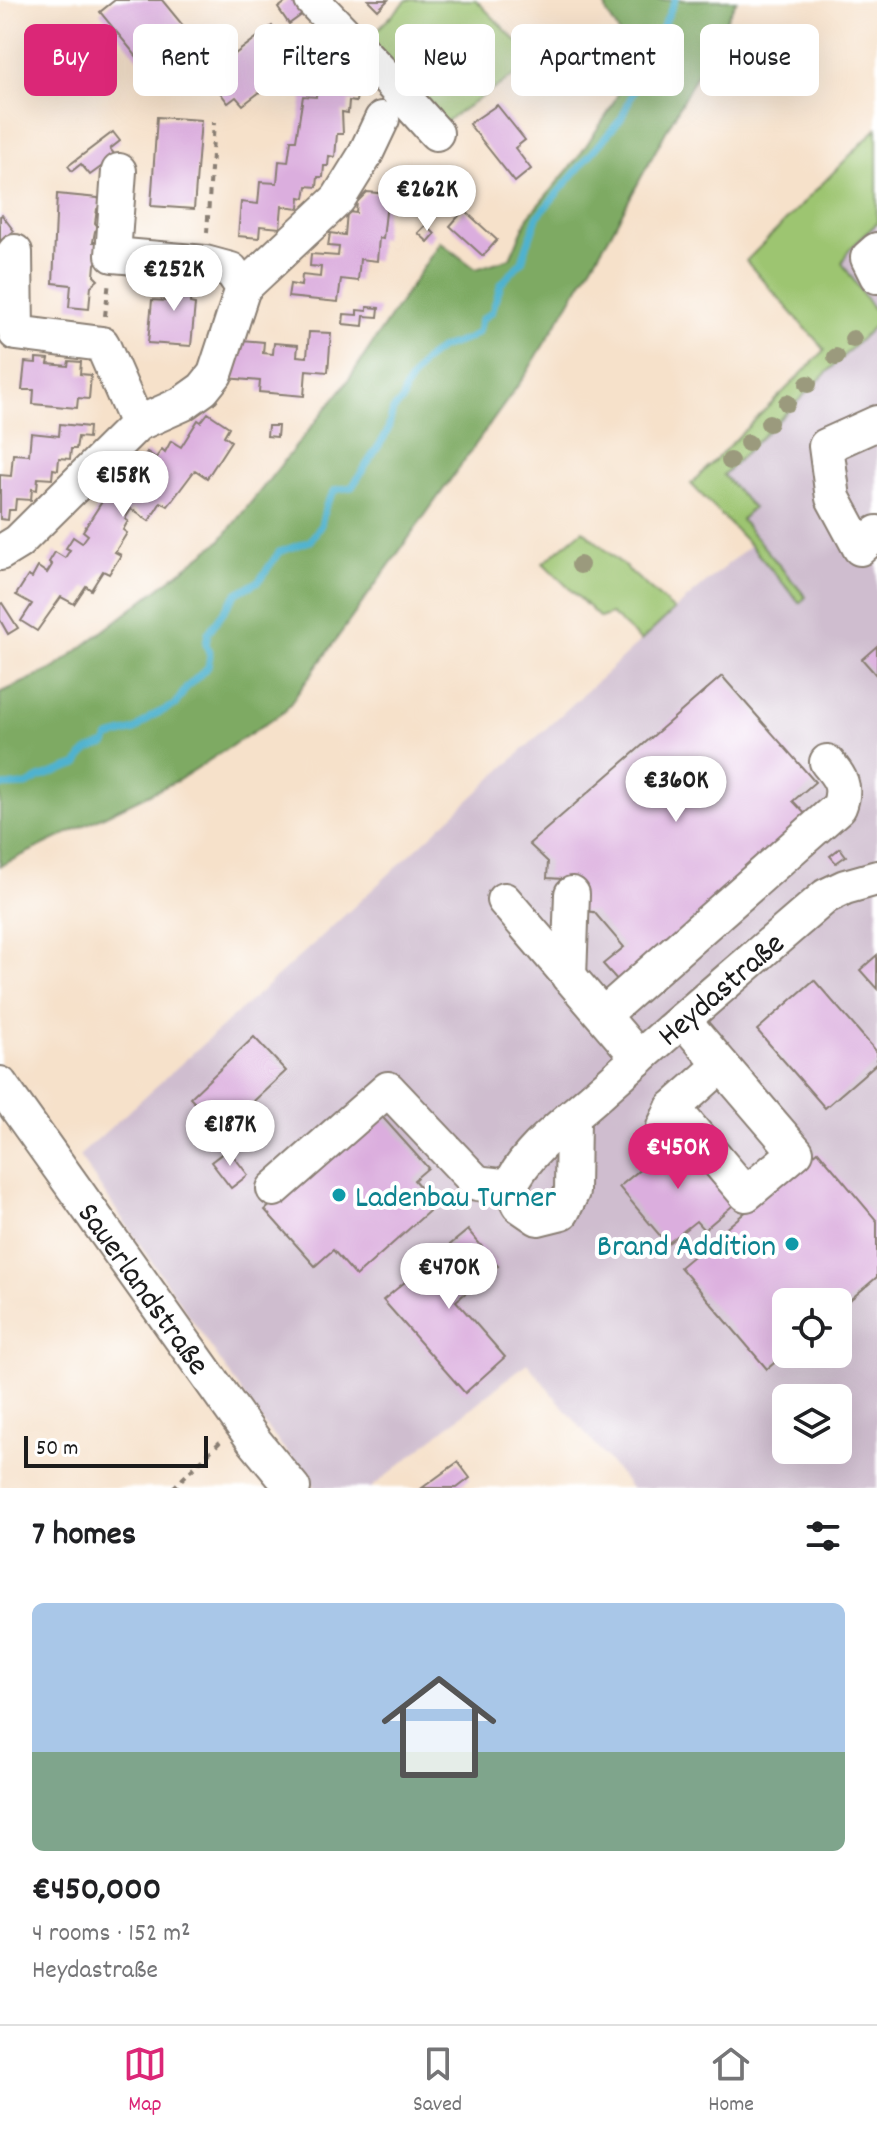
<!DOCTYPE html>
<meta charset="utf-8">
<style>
:root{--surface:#fff;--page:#f6f6f6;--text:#202124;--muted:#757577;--line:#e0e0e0;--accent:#db2777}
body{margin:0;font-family:Dekko,sans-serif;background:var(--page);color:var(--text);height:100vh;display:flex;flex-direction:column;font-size:30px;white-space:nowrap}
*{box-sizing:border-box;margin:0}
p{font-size:26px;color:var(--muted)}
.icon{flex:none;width:44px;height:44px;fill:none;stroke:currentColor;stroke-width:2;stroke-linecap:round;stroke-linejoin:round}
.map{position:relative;height:1488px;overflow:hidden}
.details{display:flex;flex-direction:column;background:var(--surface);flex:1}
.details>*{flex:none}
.top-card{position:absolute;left:24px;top:24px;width:830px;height:72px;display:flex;gap:16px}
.controls{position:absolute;left:772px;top:1288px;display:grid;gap:16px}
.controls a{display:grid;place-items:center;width:80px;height:80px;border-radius:12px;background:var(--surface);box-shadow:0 8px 32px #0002;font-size:40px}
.scale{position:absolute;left:24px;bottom:20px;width:184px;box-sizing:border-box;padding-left:8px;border:4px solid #1c1c1c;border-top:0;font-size:22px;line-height:28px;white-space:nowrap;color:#1c1c1c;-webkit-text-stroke:6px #fff;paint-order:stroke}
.price{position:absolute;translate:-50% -68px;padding:0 18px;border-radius:28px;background:#fff;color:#222;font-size:26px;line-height:52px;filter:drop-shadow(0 2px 4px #0008)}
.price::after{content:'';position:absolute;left:50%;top:48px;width:24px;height:18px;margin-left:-12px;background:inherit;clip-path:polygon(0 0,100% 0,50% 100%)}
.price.active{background:var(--accent);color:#fff}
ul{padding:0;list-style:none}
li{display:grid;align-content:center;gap:16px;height:424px;padding:0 32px}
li+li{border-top:2px solid var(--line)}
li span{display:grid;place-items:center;height:248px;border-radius:12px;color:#555}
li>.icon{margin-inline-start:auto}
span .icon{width:144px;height:144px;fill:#fffc;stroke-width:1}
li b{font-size:34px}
h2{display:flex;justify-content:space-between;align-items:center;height:96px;padding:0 32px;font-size:34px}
.chip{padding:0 28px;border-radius:12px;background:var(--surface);box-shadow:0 8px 32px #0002;font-size:28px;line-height:72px}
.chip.active{background:var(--accent);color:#fff}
.menu{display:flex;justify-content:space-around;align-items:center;height:112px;border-top:2px solid var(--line);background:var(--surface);font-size:22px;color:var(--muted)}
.menu a{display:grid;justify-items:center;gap:4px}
.menu .active{color:var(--accent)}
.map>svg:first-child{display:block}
</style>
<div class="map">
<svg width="877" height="1488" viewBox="0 0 877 1488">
<rect width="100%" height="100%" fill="#fff"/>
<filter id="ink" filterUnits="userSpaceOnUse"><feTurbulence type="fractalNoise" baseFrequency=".0125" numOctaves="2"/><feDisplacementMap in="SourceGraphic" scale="16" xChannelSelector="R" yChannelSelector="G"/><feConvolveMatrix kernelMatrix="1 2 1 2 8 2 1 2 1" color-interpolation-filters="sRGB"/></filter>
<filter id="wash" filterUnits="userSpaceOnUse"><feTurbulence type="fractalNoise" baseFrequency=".006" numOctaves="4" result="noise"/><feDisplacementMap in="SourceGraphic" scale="32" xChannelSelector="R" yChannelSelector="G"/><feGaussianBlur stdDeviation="1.8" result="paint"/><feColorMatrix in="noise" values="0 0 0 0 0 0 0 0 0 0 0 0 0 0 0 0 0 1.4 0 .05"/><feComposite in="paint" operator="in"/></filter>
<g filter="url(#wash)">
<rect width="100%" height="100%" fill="#f6e1ca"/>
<path fill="#cfbdcf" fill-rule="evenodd" d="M 877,207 L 877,1488 L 631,1488 L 527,1363 L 371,1488 L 316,1488 L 263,1423 L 79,1156 L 320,938 L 674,610 L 749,546 L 698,486 L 876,315 L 821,262 ZM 786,1302 L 838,1302 L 838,1354 L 786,1354 ZM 786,1398 L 838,1398 L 838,1450 L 786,1450 Z"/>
<g fill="#9dc571" stroke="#5c7046" stroke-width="2">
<polygon points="407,0 476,0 536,61 440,125 367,40"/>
<polygon points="877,128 877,223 848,251 842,263 877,315 877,323 723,475 753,508 741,520 806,597 800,603 750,545 691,484 825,350 746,261"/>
<polygon points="583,530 674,610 641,641 611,614 600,618 543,563"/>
</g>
<polygon fill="#7eaa63" stroke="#4d6340" stroke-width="2" points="604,0 737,0 610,235 526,374 285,711 179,780 0,866 0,693 55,668 220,541 345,385 440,242 476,269 510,258 528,217 577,159 608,113 625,80 624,41 607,13"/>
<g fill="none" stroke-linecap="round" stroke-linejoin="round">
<path stroke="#50b2cf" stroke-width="7" d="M 0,786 L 27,785 L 39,778 L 78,764 C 84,750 92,748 106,744 L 109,737 L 135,730 L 152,716 L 175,705 L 187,687 L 208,667 L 210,655 L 206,644 L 208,633 L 237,593 L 259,581 L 279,552 L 310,541 L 321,525 L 326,505 L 335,490 L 352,487 L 387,433 L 393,410 L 403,400 L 405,389 L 423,362 L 441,348 L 468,339 L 478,332 L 481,320 L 492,312 L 501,284 L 522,261 L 537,217 L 621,119 L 675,0"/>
</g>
<g id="blocks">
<g fill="#dbaede">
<polygon points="115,0 162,0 199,45 156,80 100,12"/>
<polygon points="289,0 299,0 307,11 289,24 278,8"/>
<polygon points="368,0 388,0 378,10"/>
<polygon points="332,25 344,42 317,61 305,44"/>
<polygon points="272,26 292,53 284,59 291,68 243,105 236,97 228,103 213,83 220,77 214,70"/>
<polygon points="318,75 359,79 356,102 349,101 348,113 342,112 343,134 337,134 335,157 329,156 328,166 324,166 323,177 318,177 317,187 307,186 305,198 300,197 299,208 282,206 280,228 260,226 259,238 238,236 241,202 258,204 260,182 277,183 279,161 288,162 291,140 296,140 303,96 316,97"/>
<polygon points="497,105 525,140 515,148 531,169 515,182 469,124"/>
<polygon points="157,117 201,120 194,209 151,206"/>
<polygon points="113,132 120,141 110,149 116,156 90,175 81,164 72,171 68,166"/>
<polygon points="367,192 388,194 383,239 379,238 377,261 360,259 358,281 341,279 338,302 288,297 290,284 301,286 302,275 320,277 321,267 310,266 311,254 338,256 339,247 328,246 330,233 345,235 347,212 356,213 357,202"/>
<polygon points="57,194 98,198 102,205 97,209 95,223 99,228 95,231 93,242 97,242 96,254 100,258 95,264 94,276 98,280 91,286 89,309 69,307 71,285 53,283"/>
<polygon points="464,210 497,240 483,256 450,226"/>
<polygon points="2,215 14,231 0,242 0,216"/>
<polygon points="426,225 435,234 428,242 418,233"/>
<polygon points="169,272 192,274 190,303 195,304 191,346 148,343 152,300 166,301"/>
<polygon points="367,307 379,308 378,317 364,316 363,326 343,324 344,314 357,315 357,310 367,311"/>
<polygon points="309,332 331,333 328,372 306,370 304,396 259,392 260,381 226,378 229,356 239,357 241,340 264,342 263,353 273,354 274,343 298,345 297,356 307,357"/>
<polygon points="36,358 49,359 48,364 68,366 69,361 81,362 80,374 91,375 89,399 78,398 77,408 33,404 34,390 22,390 25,362 36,363"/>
<polygon points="208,413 229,427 224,436 231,441 207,478 195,470 168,506 161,502 149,521 131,509 125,519 128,521 123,530 127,533 115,552 121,555 109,574 103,571 91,590 86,586 74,604 61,597 37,631 21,621 32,604 16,595 28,576 32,578 38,567 47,573 52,565 49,562 55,552 65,558 70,550 66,548 73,537 82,543 88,535 83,531 107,494 116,500 128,481 125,479 132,469 141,475 146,467 140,463 147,452 156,458 162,449 165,452 171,441 181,447 198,420 201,422"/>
<polygon points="60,424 89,427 88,438 78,437 76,449 71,449 70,459 59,458 58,470 53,469 52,479 38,478 37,490 32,489 31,500 16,499 15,510 9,510 8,520 0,519 0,475 11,476 13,454 29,455 31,433 59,436"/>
<polygon points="268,426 278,426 277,437 267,436"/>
<polygon points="2,603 18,628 8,634 0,620 0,604"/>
<polygon points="877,646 877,676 862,659"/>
<polygon points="722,676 815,782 793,801 809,818 620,983 603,964 624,947 594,912 579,911 563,894 563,879 547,878 548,862 529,844"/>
<polygon points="840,848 846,856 836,863 830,856"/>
<polygon points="877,955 877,989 860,970"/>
<polygon points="814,980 877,1052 877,1063 825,1108 757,1030"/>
<polygon points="254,1037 286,1071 222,1131 190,1098"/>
<polygon points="377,1111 428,1168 414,1180 436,1205 356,1276 333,1250 315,1266 265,1210"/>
<polygon points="682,1135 738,1201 704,1230 696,1221 667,1244 619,1187"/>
<polygon points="228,1149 248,1175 231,1188 211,1162"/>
<polygon points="818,1151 877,1221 877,1277 838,1310 838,1302 786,1302 786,1353 767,1369 680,1267"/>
<polygon points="468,1230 498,1266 456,1301 505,1357 465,1393 383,1300"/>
<polygon points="458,1462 470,1478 457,1488 422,1488"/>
</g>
</g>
</g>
<g filter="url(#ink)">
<use href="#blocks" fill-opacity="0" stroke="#897e73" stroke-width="2"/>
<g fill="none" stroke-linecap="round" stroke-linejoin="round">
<g stroke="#897e73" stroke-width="38">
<g id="minor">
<polyline points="312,0 384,75 436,133"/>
<polyline points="877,250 868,258 877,276"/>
<polyline points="15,252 16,333 102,344 137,424"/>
<polyline points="243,288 338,199 364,157 382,119"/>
<polyline points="877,423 826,446 833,498 860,548 877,533"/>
<polyline points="0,553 18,542 137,424 182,404 203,389 215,374 243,288 231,270 205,263 113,255 119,171"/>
<polyline points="504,900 639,1058"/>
<polyline points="569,977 572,894"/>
<path d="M 603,1015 L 839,807 C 847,787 840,777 827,762"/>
<path id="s1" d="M 0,1084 L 255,1442 L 293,1488"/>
<polyline points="673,1108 746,1194 796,1152 683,1020"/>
<path id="s2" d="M 573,1117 L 572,1192 L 562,1212 L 538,1218 L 519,1205 L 510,1187 C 525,1151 569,1120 598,1094 C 673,1027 750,962 826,896 L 845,887 L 877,878"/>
<polyline points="664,1127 673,1108 721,1065"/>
<polyline points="274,1189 388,1089 477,1183 510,1187"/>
</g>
</g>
<g stroke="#897e73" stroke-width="4" stroke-dasharray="6 6" stroke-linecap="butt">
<polyline points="207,233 214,122"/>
<polyline points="105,316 109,281"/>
<polyline points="173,1488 220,1442"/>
</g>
<use href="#minor" stroke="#fff" stroke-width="34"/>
</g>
<g fill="#9b9a7d">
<circle cx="529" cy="46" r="9"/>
<circle cx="853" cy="339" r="9"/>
<circle cx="836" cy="357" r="9"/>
<circle cx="808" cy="384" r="9"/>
<circle cx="787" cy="403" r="9"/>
<circle cx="769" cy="423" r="9"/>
<circle cx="748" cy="443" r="9"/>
<circle cx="730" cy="461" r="9"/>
<circle cx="580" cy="565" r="9"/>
</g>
</g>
<g fill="#0f9aa8" stroke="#fff" stroke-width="3">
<circle cx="339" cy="1195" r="8"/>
<circle cx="792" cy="1244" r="8"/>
</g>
<g text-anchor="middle" stroke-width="8" stroke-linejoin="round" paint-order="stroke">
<g font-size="32" fill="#1c1c1c" stroke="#fff">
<text dy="11" stroke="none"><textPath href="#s2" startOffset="456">Heydastraße</textPath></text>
<text dy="11" stroke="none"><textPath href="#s1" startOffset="250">Sauerlandstraße</textPath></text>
</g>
<g font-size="32" fill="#0d838f" stroke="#fff" text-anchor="start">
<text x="355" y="1206">Ladenbau Turner</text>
<text x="776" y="1255" text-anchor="end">Brand Addition</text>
</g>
</g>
</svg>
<div class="controls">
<a><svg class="icon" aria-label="locate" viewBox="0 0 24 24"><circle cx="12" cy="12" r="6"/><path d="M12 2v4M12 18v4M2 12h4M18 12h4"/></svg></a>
<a><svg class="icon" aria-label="layers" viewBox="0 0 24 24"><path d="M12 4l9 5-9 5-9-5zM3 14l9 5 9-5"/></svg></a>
</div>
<div class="scale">50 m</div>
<b class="price" style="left:427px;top:233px">€262K</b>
<b class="price" style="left:174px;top:313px">€252K</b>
<b class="price" style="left:123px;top:519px">€158K</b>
<b class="price" style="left:676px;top:824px">€360K</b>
<b class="price" style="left:230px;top:1168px">€187K</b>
<b class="price active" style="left:678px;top:1191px">€450K</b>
<b class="price" style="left:449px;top:1311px">€470K</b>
<div class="top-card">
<a class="chip active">Buy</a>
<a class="chip">Rent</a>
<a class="chip">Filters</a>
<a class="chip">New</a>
<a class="chip">Apartment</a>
<a class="chip">House</a>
</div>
</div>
<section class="details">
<h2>7 homes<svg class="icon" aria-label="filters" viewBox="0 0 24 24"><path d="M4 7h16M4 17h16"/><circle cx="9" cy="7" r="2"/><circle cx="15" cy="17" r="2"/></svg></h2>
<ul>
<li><span style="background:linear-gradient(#a9c7e8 60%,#7fa58c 0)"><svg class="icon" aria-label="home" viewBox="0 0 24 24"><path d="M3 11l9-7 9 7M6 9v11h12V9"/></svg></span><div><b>€450,000</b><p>4 rooms · 152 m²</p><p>Heydastraße</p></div></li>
</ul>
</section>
<nav class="menu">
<a class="active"><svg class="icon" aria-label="map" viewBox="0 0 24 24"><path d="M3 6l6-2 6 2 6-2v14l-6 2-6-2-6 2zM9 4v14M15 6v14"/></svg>Map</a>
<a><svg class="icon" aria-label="saved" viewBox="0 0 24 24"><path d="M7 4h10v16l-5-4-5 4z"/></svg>Saved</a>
<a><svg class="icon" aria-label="home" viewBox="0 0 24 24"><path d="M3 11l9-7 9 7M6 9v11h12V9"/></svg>Home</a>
</nav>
